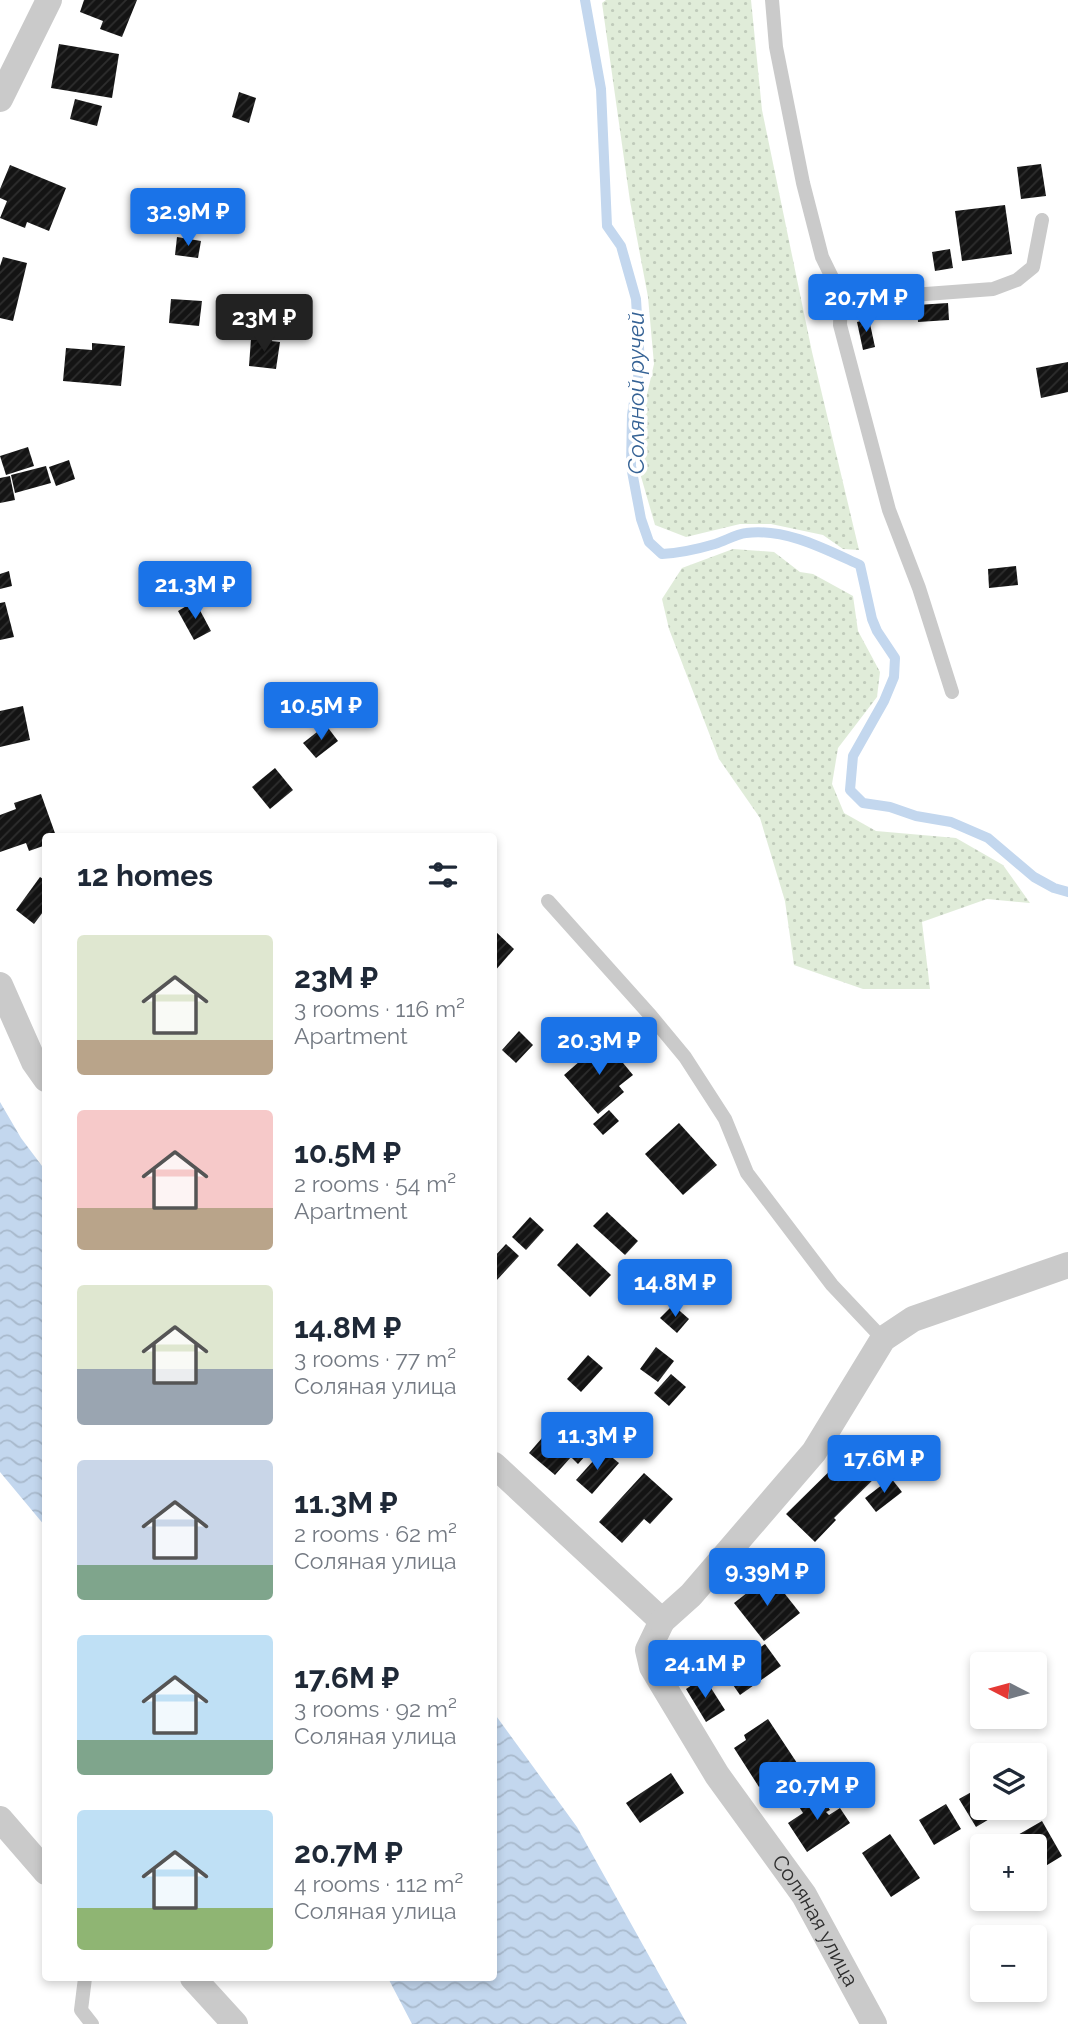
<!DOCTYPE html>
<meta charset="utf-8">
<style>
:root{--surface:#fff;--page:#f2f2f3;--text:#1f2937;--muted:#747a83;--accent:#1a73e8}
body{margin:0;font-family:Raleway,sans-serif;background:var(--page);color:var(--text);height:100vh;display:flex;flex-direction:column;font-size:26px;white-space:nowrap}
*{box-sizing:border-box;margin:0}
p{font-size:23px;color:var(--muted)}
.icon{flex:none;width:38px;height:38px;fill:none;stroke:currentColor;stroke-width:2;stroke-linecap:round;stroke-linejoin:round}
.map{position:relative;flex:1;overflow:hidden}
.panel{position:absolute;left:42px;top:833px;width:455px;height:1148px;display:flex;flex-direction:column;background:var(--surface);border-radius:7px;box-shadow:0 4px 10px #0003}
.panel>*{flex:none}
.needle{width:46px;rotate:276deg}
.buttons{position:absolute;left:970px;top:1652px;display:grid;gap:14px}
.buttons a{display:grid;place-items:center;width:77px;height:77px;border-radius:7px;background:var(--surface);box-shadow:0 4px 10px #0003;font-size:35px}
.price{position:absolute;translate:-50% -60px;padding:0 16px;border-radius:7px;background:var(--accent);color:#fff;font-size:23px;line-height:46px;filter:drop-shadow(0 2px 4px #0008)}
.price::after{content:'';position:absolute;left:50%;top:42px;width:21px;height:16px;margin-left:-10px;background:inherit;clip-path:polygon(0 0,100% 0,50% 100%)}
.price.selected{background:#222;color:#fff}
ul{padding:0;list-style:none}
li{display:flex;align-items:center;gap:21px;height:175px;padding:0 35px}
li span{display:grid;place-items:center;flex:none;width:196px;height:140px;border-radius:7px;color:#555}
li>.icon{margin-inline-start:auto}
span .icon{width:84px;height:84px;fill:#fffc;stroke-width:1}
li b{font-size:30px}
h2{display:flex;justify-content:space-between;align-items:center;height:84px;padding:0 35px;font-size:30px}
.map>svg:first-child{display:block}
</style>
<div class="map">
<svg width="1068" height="2024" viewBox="0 0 1068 2024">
<defs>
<pattern id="grass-dots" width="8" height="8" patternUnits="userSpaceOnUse" patternTransform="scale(1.75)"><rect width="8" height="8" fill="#e0ecd9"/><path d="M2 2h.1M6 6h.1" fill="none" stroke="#c0cbbb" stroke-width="1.8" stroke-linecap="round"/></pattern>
<pattern id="water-waves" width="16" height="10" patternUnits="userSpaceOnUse" patternTransform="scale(1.75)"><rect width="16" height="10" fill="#c3d7ee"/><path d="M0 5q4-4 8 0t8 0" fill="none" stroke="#a8b9cc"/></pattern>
<pattern id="building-hatch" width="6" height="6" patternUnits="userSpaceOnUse" patternTransform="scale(1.75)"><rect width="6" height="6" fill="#141414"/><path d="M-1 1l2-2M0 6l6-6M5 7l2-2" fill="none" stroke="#2e2e2e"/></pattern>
</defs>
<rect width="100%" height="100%" fill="#fff"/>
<g fill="url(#grass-dots)">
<polygon points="606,0 751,0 762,110 812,352 859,550 843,549 823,535 771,524 740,524 686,537 655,525 640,473 640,425 654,364 648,297 630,201 602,3"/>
<polygon points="733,549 774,552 800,572 813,574 853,596 858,631 880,672 877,697 838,748 832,784 844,813 876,831 956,838 1003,865 1030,903 987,899 922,922 930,989 863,989 794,965 785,901 760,818 719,759 669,629 662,599 682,568"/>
</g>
<g fill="url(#water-waves)">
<polygon points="0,1102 21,1138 45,1170 45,1526 0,1472"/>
<polygon points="494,1713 577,1827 687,2024 412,2024 388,1978 494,1978"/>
</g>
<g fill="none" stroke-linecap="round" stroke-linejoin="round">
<path stroke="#c3d7ee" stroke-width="10" d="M 585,0 L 601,89 L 607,226 L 621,246 L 636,299 L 640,364 L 632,415 L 631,466 L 641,519 L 649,542 L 662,554 C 680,553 698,549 715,544 C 725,541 736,534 746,533 C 786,528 825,549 860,565 L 872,619 L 877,631 L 895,658 L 894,677 L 884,701 L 853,756 L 850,790 L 863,803 L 890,807 L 916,816 L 951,822 L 988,838 L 1034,877 L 1054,888 L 1068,892"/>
</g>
<g fill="url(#building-hatch)">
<polygon points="84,0 137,0 122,37 100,29 103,21 80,12"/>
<polygon points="59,44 119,54 112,98 51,88"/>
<polygon points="239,92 256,98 249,123 232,117"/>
<polygon points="75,99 102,106 97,126 70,119"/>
<polygon points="1041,164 1046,196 1021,199 1017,167"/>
<polygon points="10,165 66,188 49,231 27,222 25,228 0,218 7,201 0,198 0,189"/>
<polygon points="1005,205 1012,254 962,261 955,211"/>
<polygon points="177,237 201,241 198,258 175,255"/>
<polygon points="950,249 953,268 935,271 932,252"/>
<polygon points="3,257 27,263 13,321 0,318 0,266"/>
<polygon points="171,299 202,301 199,326 169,323"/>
<polygon points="948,303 949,320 918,322 917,305"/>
<polygon points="869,319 875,347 863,350 857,322"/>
<polygon points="251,339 280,342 276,369 249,366"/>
<polygon points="92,343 125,346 121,386 63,381 66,348 92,350"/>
<polygon points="1068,362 1068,392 1041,398 1036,368"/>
<polygon points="28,447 34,466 6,475 0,456"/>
<polygon points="69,460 75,479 56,486 49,467"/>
<polygon points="46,466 51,483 15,493 11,475"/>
<polygon points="10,476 15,500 0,503 0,478"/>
<polygon points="1016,566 1018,585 989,588 988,569"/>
<polygon points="9,571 12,586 0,589 0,574"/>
<polygon points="195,601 211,631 194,640 178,611"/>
<polygon points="5,602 14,637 0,640 0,603"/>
<polygon points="23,706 30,740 0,747 0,711"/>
<polygon points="326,725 338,741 316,758 303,743"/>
<polygon points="275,768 293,790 270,809 252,787"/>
<polygon points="41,794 56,836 46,836 46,845 29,851 26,843 0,852 0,815 16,809 14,803"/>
<polygon points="40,877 46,881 46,908 34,924 16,910"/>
<polygon points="494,930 514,949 494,972"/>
<polygon points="519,1031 533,1045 516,1063 502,1050"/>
<polygon points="604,1040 633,1075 619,1086 624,1092 598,1114 564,1075"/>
<polygon points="609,1110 619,1121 603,1135 593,1124"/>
<polygon points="679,1123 717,1165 683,1195 645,1154"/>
<polygon points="607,1212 638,1241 625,1255 593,1226"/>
<polygon points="530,1217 544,1230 526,1250 512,1237"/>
<polygon points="577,1243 611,1275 590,1297 557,1265"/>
<polygon points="506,1244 519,1256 496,1281 494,1279 494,1257"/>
<polygon points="673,1305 689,1319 677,1333 660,1318"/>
<polygon points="656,1347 674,1361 658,1382 640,1369"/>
<polygon points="588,1355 603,1368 581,1392 567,1379"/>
<polygon points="671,1374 686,1387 669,1406 654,1393"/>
<polygon points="561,1416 595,1445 578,1464 571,1457 555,1475 529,1453"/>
<polygon points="857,1444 883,1470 834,1518 836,1520 815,1542 786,1514"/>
<polygon points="603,1450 619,1463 592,1494 576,1480"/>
<polygon points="644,1473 673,1499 650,1524 644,1519 622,1543 599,1522"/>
<polygon points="891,1478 902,1492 876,1512 865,1498"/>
<polygon points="770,1575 800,1613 764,1641 734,1603"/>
<polygon points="765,1644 781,1666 740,1695 724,1672"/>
<polygon points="704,1677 725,1710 706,1722 686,1689"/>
<polygon points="768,1719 797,1763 759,1787 734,1748 746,1740 744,1735"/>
<polygon points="671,1773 684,1793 640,1823 626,1803"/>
<polygon points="982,1786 982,1808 998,1808 1001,1812 976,1827 959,1799"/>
<polygon points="818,1792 830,1810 826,1812 829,1815 840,1808 850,1823 807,1852 788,1823 803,1813 798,1805"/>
<polygon points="946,1804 961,1829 934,1845 919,1820"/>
<polygon points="1042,1821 1062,1856 1034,1873 1034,1846 999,1846"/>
<polygon points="890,1834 920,1878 891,1897 862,1853"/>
</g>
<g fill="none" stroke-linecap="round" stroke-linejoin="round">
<g stroke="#cacaca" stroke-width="14">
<polyline points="772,0 776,47 803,183 822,257 841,296 840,325 889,510 919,588 952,692"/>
<polyline points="841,296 872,298 993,289 1017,280 1033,267 1042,220"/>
<polyline points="548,901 651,1016 685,1057 725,1119 747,1173 832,1285 883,1339"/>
<polyline points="85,1978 81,2010 92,2024"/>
</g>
<g stroke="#cacaca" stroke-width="26">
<polyline points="0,99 49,0"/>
<polyline points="0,985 34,1062 46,1079"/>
<path id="s1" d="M 494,1465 L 662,1621 L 648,1650 L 652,1667 L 717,1775 L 804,1895 L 874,2024"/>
<polyline points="662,1621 691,1595 814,1452 883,1339 913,1319 1068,1265"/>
<polyline points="0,1819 46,1872"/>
<polyline points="193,1978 235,2024"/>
</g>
</g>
<g text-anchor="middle" stroke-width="7" stroke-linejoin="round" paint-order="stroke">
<g font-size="21" fill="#2d2d2d" stroke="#fff">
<text dy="7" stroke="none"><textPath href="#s1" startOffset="581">Соляная улица</textPath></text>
</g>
<g font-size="23" font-style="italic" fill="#356295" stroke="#fff">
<text transform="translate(636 393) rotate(-90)" y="8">Соляной ручей</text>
</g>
</g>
</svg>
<div class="buttons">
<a><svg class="needle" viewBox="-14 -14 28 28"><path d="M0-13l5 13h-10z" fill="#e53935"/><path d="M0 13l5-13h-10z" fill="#747a83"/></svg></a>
<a><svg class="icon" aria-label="layers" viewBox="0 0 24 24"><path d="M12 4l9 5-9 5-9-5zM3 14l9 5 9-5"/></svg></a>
<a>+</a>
<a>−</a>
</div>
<b class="price" style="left:188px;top:248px">32.9M ₽</b>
<b class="price" style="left:866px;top:334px">20.7M ₽</b>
<b class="price selected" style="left:264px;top:354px">23M ₽</b>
<b class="price" style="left:195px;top:621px">21.3M ₽</b>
<b class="price" style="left:321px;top:742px">10.5M ₽</b>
<b class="price" style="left:599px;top:1077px">20.3M ₽</b>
<b class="price" style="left:675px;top:1319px">14.8M ₽</b>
<b class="price" style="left:597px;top:1472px">11.3M ₽</b>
<b class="price" style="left:884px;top:1495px">17.6M ₽</b>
<b class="price" style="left:767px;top:1608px">9.39M ₽</b>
<b class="price" style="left:705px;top:1700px">24.1M ₽</b>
<b class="price" style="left:817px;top:1822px">20.7M ₽</b>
<section class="panel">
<h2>12 homes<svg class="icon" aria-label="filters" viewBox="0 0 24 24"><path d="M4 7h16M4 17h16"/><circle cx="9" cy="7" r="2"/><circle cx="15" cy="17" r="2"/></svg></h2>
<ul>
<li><span style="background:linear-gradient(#dfe7d0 75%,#b9a48a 0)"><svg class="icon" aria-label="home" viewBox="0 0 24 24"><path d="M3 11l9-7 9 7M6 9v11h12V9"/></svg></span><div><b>23M ₽</b><p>3 rooms · 116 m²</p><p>Apartment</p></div></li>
<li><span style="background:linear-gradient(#f6c9c9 70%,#b9a48a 0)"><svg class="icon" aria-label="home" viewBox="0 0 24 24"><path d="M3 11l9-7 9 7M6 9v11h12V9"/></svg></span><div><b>10.5M ₽</b><p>2 rooms · 54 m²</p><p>Apartment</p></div></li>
<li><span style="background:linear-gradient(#dfe7d0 60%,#9aa5b1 0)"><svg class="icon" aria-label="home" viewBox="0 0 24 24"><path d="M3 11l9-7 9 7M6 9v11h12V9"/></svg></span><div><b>14.8M ₽</b><p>3 rooms · 77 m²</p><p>Соляная улица</p></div></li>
<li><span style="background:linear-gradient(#c9d6e8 75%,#7fa58c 0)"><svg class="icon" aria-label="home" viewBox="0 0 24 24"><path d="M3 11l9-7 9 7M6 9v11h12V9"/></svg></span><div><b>11.3M ₽</b><p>2 rooms · 62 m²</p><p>Соляная улица</p></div></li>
<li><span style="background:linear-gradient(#bfe0f5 75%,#7fa58c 0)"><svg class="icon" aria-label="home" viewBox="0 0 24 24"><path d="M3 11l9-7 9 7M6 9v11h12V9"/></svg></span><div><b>17.6M ₽</b><p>3 rooms · 92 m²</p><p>Соляная улица</p></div></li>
<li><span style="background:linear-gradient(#bfe0f5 70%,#8fb573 0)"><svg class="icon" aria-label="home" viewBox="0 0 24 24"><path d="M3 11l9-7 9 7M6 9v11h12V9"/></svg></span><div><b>20.7M ₽</b><p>4 rooms · 112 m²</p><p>Соляная улица</p></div></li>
</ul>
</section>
</div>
